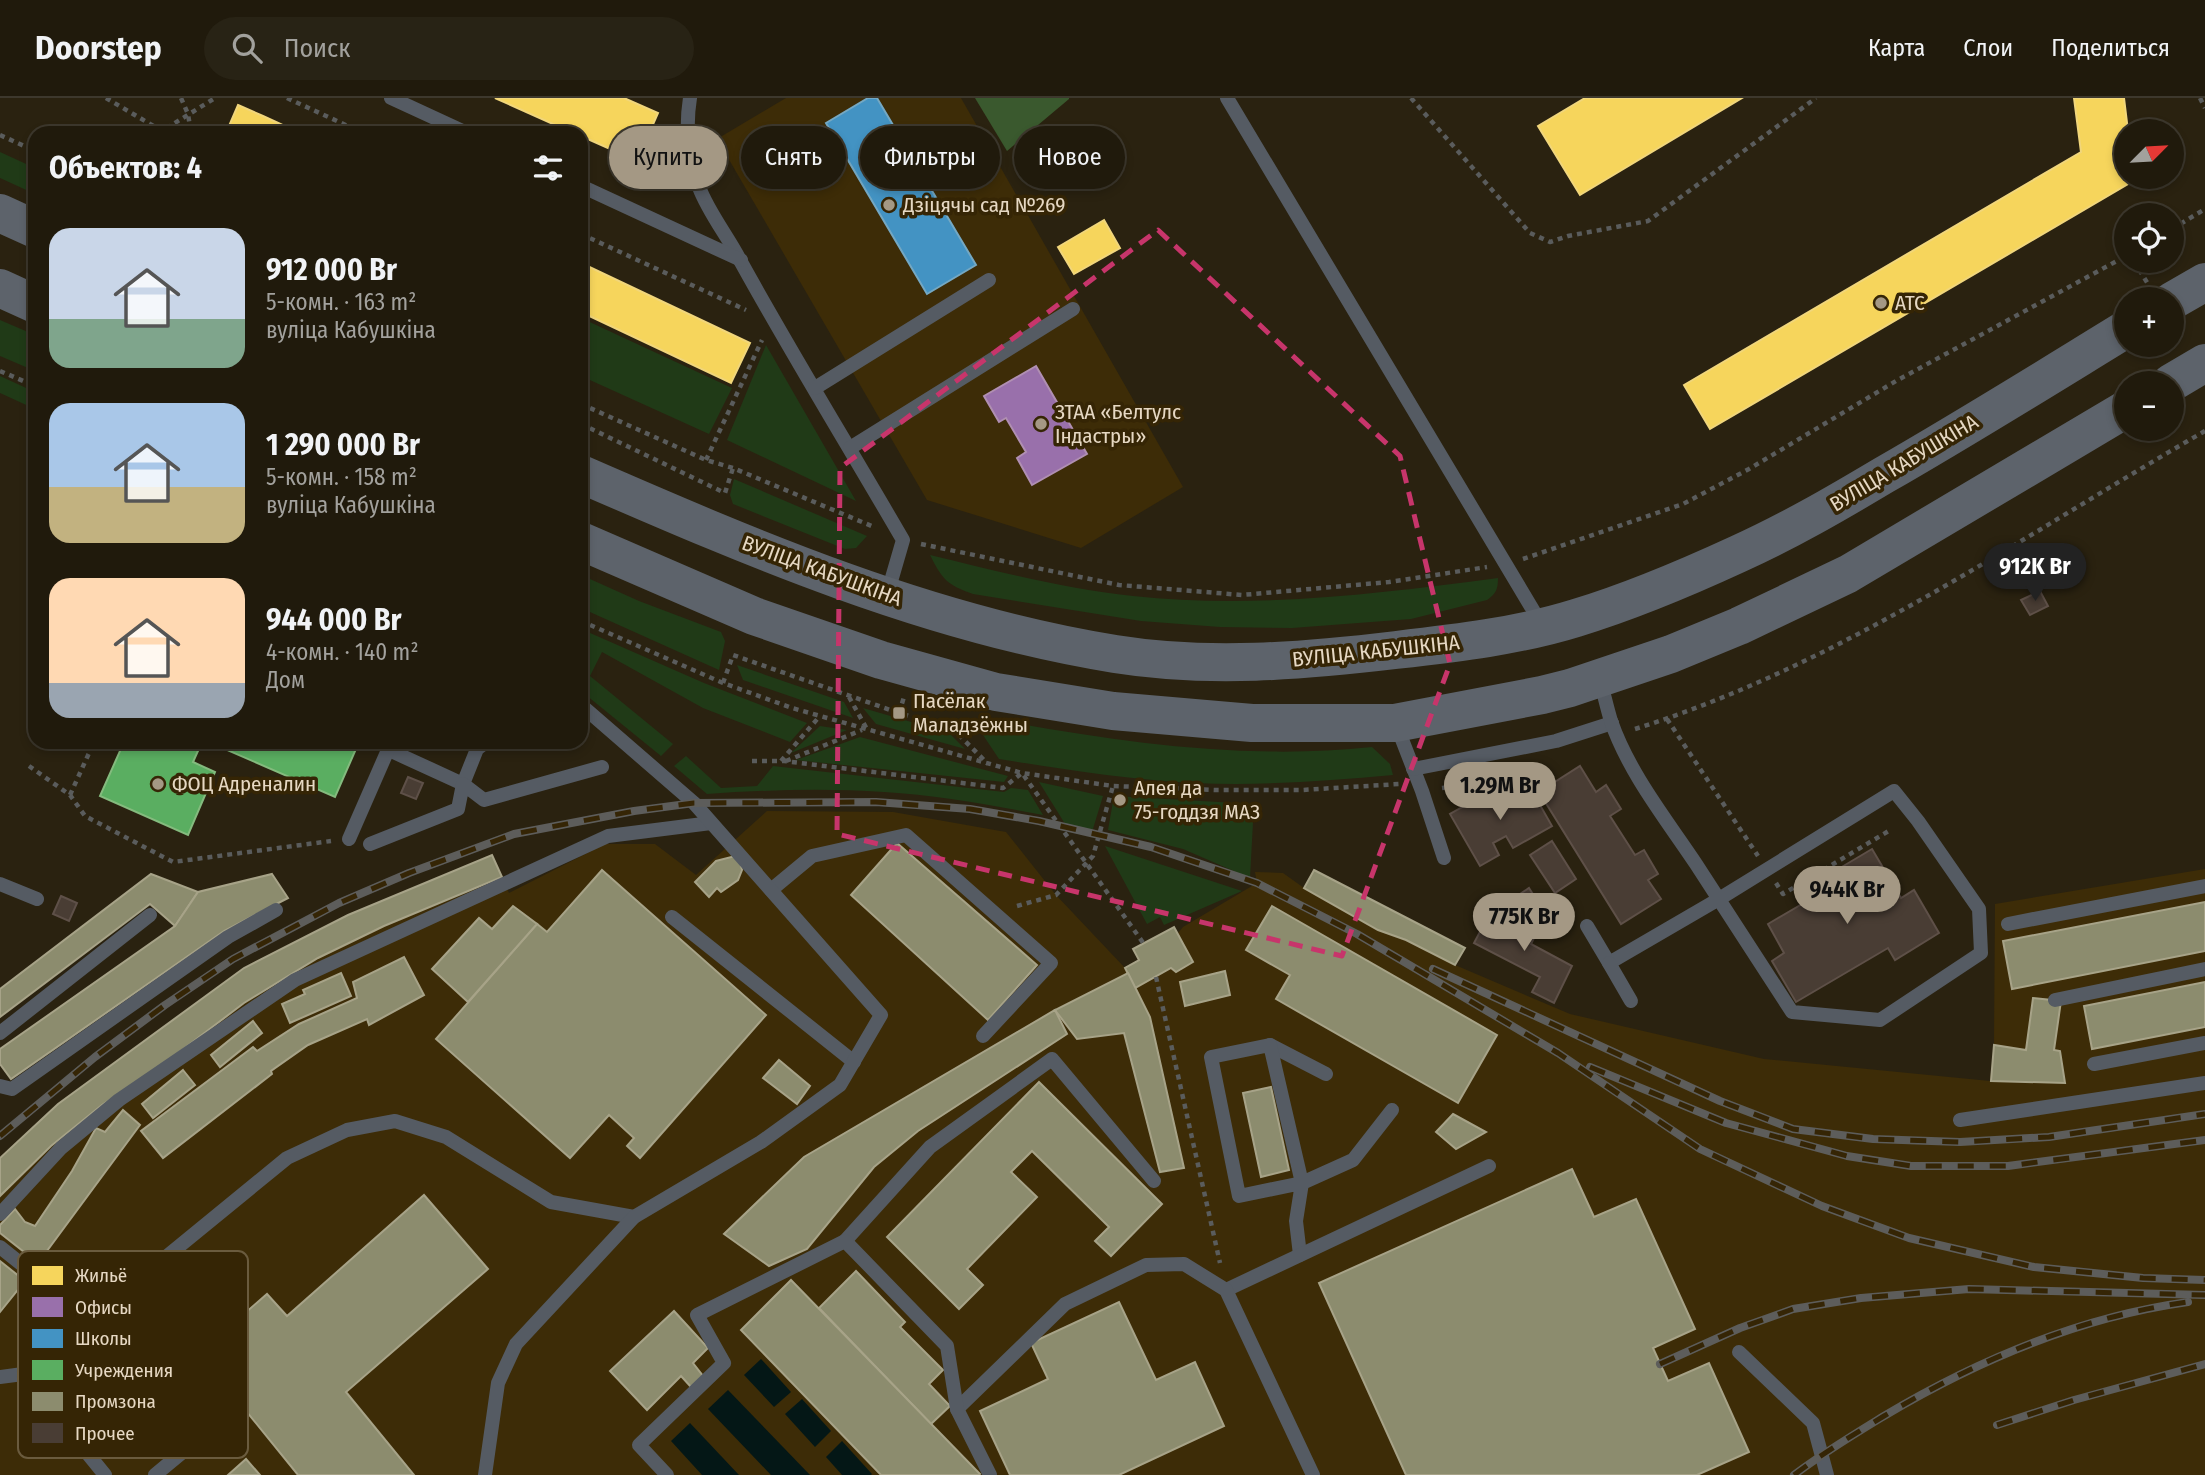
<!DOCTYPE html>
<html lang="ru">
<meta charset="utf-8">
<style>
:root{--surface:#201a0c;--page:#282315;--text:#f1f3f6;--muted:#a2a19d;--line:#3d382d;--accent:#a49884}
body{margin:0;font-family:"Fira Sans Condensed",sans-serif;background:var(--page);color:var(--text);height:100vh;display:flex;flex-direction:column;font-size:26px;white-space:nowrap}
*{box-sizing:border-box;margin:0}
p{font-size:23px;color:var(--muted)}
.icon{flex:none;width:38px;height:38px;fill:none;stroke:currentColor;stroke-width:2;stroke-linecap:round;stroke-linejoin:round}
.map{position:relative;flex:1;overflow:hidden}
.sheet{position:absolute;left:28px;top:28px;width:560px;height:623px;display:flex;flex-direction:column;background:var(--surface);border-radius:21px;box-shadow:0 4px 10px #0003,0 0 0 2px var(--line)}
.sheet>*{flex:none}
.guide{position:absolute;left:609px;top:28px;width:665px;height:63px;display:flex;gap:14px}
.needle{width:46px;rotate:66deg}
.controls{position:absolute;left:2114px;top:21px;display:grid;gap:14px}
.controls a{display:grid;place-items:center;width:70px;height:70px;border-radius:50%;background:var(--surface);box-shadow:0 4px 10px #0003,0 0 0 2px var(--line);font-size:35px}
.price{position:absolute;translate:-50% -60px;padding:0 16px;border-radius:24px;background:var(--accent);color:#111;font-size:23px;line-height:46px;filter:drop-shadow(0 2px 4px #0008)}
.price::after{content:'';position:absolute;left:50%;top:42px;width:21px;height:16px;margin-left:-10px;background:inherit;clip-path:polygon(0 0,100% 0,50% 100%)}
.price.active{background:#222;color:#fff}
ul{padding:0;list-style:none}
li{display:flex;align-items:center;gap:21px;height:175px;padding:0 21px}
li span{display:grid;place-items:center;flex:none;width:196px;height:140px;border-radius:21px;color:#555}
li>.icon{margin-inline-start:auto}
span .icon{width:84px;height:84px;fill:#fffc;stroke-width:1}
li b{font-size:30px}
h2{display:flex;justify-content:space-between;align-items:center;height:84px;padding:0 21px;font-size:30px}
.tag{padding:0 24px;border-radius:32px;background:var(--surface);box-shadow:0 4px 10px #0003,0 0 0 2px var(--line);font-size:24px;line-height:63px}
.tag.active{background:var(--accent);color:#111}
header{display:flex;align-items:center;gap:42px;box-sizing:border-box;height:98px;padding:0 35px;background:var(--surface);border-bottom:2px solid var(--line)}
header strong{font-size:33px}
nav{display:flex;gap:38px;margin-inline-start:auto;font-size:24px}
.search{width:490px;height:63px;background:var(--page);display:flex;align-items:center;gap:18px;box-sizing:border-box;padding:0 24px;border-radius:38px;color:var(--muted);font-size:26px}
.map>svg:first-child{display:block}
</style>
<header>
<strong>Doorstep</strong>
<div class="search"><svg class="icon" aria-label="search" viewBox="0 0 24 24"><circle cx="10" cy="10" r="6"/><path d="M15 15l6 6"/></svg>Поиск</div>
<nav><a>Карта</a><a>Слои</a><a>Поделиться</a></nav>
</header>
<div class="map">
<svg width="2205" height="1377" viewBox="0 0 2205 1377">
<rect width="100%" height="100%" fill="#2a2210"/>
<g fill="#3d2c07">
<polygon points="786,0 961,0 1183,389 1081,450 927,402 717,41"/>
<polygon points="767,713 893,714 1006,734 1056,797 1125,870 1139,862 1133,851 1174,829 1178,835 1183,829 1257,785 1255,774 1283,775 1304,790 1378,832 1406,842 1455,867 1570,916 1764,961 1990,983 1994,947 1995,806 2205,771 2205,1377 0,1377 0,1060 58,1006 244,870 348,817 492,757 509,795 605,746 655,746 696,777"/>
</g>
<g fill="#203a17">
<polygon points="0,54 35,70 35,96 0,80"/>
<polygon points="581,220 732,290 709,336 581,278"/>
<polygon points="0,222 35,237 35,273 0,258"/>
<polygon points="766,247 856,403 727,342"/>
<polygon points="0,278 35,294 35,311 0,295"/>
<polygon points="734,381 867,438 856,450 845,451 733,406 730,397"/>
<path d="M 930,457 C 997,473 1064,491 1133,498 C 1253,511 1378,496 1498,480 C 1498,491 1496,496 1487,502 L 1411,521 L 1292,530 L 1220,529 L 1141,523 L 973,496 C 947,487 942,481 930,457 Z"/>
<polygon points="581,477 639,503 721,534 725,543 719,572 581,510"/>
<polygon points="581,531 704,585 807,625 790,644 703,610 602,554 590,578 673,646 661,658 581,593"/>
<polygon points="737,567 844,604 853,620 743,582"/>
<polygon points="863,610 949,635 965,651 876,626"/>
<path d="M 987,620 C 1113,643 1243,663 1372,649 L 1390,666 L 1393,677 C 1327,683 1261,688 1195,685 C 1129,682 1064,671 999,661 L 983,637 Z"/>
<polygon points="820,628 847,632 791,655"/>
<polygon points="860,639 1008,678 1004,684 796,662"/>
<path d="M 686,658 L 721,690 L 757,688 L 773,668 L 1004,694 L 1011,690 L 1028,692 L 1043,717 C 990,707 937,697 884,694 C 825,690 765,692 707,696 L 674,668 Z"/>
<polygon points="1039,684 1103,698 1092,734 1067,729"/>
<polygon points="1114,698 1254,706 1250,780 1183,751 1108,732"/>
<polygon points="1105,748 1242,793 1164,827 1160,819 1147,826"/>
</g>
<polygon fill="#3a592e" points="975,0 1069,0 1069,1 1007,53"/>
<g fill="#041716">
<polygon points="761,1261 791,1294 774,1309 744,1277"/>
<polygon points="728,1292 810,1377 771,1377 708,1311"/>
<polygon points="802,1301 831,1333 815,1349 785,1316"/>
<polygon points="690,1325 739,1377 702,1377 671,1343"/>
<polygon points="842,1343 872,1376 871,1377 842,1377 826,1359"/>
</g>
<g fill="#f6d55c" stroke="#f1d67b" stroke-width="2">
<polygon points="495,0 624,0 658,15 637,63 581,38 581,35 573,35"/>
<polygon points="1585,0 1742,0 1580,97 1538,28"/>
<polygon points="2074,0 2124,0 2128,33 2126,33 2126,79 2135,79 2135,82 1710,331 1684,287 2081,54"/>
<polygon points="238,7 263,18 300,35 226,35"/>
<polygon points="1104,122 1120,150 1074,176 1058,149"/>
<polygon points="581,165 750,245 731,285 581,214"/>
</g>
<polygon fill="#9970ab" stroke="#b08fb2" stroke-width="2" points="1036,268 1087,356 1032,387 1017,360 1026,354 1006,320 999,324 984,298"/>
<polygon fill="#4393c3" stroke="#74a8c3" stroke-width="2" points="868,0 877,0 976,167 927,196 826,25"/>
<g fill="#5aae61" stroke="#84bb7e" stroke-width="2">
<polygon points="124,644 202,644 193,664 215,674 188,737 100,698"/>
<polygon points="209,644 359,644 335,699"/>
</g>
<g fill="#8c8c6e" stroke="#a7a388" stroke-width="2">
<polygon points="897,745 1037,867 988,922 851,797"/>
<polygon points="492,757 502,779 384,828 318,860 244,905 165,965 102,1007 51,1048 0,1098 0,1060 58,1006 244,870 348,817"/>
<polygon points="735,758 740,763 742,772 738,782 721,794 717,790 709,799 695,784 716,763"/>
<polygon points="602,772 766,917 640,1060 627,1048 634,1040 609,1017 570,1060 436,941 537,826 547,834"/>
<polygon points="1314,772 1465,850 1455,867 1406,842 1378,832 1304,790"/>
<polygon points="151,776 198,794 175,828 150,806 0,919 0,891"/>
<polygon points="272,776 288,800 224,833 11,981 0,966 0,951 175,828 198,794"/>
<polygon points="2205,804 2205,853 2012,891 2003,843"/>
<polygon points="513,808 537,826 468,904 432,871 479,820 492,831"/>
<polygon points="1272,808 1497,937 1458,1005 1276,901 1290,877 1246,852"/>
<polygon points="1174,829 1193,864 1176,874 1171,870 1135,890 1125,870 1139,862 1133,851"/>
<polygon points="404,859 424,897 369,927 367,921 308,947 271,973 272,976 163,1060 141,1033 253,949 257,953 299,926 357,900 353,884"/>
<polygon points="1225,873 1230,897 1185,908 1180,884"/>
<polygon points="341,875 351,898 290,925 282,906 305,896 303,892"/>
<polygon points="1128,875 1150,919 1184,1070 1160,1074 1124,935 1077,941 1055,912"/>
<polygon points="2205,884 2205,929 2092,951 2084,908"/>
<polygon points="2033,900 2061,903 2054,952 2060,953 2065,985 1991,983 1994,947 2026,952"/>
<polygon points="1055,912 1067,936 918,1033 874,1069 807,1151 769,1168 724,1136 804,1059"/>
<polygon points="253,923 262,935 220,969 211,957"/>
<polygon points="779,962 810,988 797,1006 763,980"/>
<polygon points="183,972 195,987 153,1020 142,1006"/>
<polygon points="1039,984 1162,1106 1111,1158 1095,1143 1109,1129 1032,1053 1011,1074 1037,1099 967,1171 983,1187 959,1211 887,1139"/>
<polygon points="1271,989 1289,1072 1261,1079 1243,995"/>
<polygon points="123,1012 140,1027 38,1165 0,1135 0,1127 15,1111 25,1124 35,1128 72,1073 96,1030 105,1034"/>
<polygon points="1453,1016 1486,1034 1456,1051 1436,1034"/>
<polygon points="1572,1071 1594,1119 1636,1101 1695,1231 1653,1250 1668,1283 1709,1265 1749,1354 1697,1377 1406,1377 1319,1185"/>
<polygon points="424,1097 488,1171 346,1294 414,1377 298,1377 199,1255 267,1196 287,1218"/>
<polygon points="0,1163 25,1183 0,1214"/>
<polygon points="856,1173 905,1224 900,1229 943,1272 929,1286 950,1308 931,1326 819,1210"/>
<polygon points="791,1182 980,1376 979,1377 881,1377 741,1232"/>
<polygon points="1119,1204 1156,1282 1195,1264 1224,1328 1119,1377 1010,1377 980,1313 1048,1281 1031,1245"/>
<polygon points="674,1213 708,1250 693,1265 703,1278 691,1289 681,1278 647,1312 610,1273"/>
<polygon points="246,1361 260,1377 228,1377"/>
</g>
<g fill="#493d34" stroke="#5e5048" stroke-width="2">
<polygon points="2040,493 2048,508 2030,517 2021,502"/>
<polygon points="1580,668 1596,694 1606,687 1621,711 1610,718 1635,757 1644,752 1658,776 1648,782 1661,801 1621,826 1539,694"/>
<polygon points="408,679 423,685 416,701 401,695"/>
<polygon points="1528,686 1552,728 1513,750 1506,738 1493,745 1499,757 1480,768 1450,716 1484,697 1491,708"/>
<polygon points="1552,743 1576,781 1555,795 1530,757"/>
<polygon points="1872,751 1901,800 1914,792 1939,835 1895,862 1888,850 1796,904 1772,863 1784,855 1768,826 1814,799 1808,789"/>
<polygon points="1529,790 1541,809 1532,815 1520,796"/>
<polygon points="61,798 77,805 69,823 53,816"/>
<polygon points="1492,811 1537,834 1531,846 1572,868 1554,905 1532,894 1540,879 1474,845"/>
</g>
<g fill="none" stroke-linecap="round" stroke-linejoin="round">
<g stroke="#5a5c5c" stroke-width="4.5" stroke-dasharray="5 5" stroke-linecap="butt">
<polyline points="106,0 162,33 215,0"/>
<polyline points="181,0 188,16 191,35"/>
<polyline points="287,0 363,35"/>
<polyline points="1411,0 1530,135 1550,144 1568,138 1648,123 1816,0"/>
<polyline points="2200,0 2205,10"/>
<polyline points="0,37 35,53"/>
<polyline points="2172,131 2205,111"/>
<polyline points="581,136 746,212"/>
<polyline points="2134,163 2148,186"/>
<polyline points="0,273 35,288"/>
<polyline points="581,306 706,362 733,370 874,429"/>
<polyline points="581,326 725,395 733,370"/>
<polyline points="706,362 762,242"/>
<polyline points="921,446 1119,487 1242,497 1389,484 1487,469"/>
<polyline points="1523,461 1683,406 1749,371 1896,283 2126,158"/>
<polyline points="581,523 723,585 792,610 1022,675 1113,688 1216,692 1302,692 1399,686"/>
<polyline points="723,585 733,557 899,615 953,631 988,666"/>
<polyline points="849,599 868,633"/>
<polyline points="899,615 904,599"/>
<polyline points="1667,621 1758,758"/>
<path d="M 1635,631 C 1842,566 2019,440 2205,333"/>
<polyline points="752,663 784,663 1003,690 1022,675 1144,846"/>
<polyline points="781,663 819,619"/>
<polyline points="786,663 862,632"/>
<polyline points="29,668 70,697 85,718 173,764 331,743"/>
<polyline points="1442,690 1482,685 1536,669"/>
<polyline points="70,697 94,644"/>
<polyline points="1776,785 1783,796 1892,731"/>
<polyline points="1017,808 1056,797 1093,758 1113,688"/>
<polyline points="1156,879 1220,1165"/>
</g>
<g stroke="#555b63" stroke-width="14">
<polyline points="391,0 467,35"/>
<path d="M 690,0 C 685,31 688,59 699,89 C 708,114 729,140 741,164 C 793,258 849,349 903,442 L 887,497"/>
<polyline points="1227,0 1542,527"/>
<polyline points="581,88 741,162"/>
<polyline points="815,290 989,182"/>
<polyline points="850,350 1073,211"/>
<polyline points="1396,626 1422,693 1444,760"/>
<polyline points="389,652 463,686 477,651 486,644"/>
<polyline points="1413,671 1556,643 1612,625"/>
<polyline points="349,741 391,645"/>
<polyline points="370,746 458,711 463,686 484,702 602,669"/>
<polyline points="0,786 37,801"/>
<polyline points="771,792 812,758 906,737 1051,865 983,938"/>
<polyline points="672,819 854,964"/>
<polyline points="2008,826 2205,788"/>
<path d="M 1587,828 L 1609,865 L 1719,801 L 1894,693 L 1918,723 L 1979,811 L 1981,855 L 1880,922 L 1792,914 C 1760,865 1728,815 1696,766 C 1666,721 1629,675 1611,623 C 1607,610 1604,596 1600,582"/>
<polyline points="1609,865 1631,903"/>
<polyline points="2055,902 2205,871"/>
<polyline points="0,935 150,817"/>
<polyline points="1270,947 1326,976"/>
<polyline points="2094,966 2205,945"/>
<polyline points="0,988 12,991 228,839 276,812"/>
<polyline points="1960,1022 2205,985"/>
<polyline points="0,1116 61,1050 119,1002 295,882 608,738 711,725"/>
<polyline points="845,1143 930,1049 1052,961 1154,1083"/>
<polyline points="0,1149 25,1169"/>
<polyline points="1300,1157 1296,1123 1302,1085 1270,947 1211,959 1239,1098 1302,1085 1353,1062 1392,1012"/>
<polyline points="1226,1192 1489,1068"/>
<polyline points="1739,1254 1813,1325 1827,1377"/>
<polyline points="0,1279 23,1276"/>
<polyline points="957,1311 1065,1206 1146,1167 1184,1166 1226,1192 1313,1377"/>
<polyline points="105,1377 23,1276 287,1060 347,1032 395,1023 446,1039 551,1104 634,1119"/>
<polyline points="155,1377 226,1318"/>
<polyline points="485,1377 498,1285 516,1246 634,1119 761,1044 840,987 881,917 694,705 581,607"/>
<polyline points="667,1377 639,1347 724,1265 697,1217 845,1143 947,1248 957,1311 990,1377"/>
</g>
<g stroke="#5d636b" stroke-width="38">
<polyline points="0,115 35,131"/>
<polyline points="0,190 35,206"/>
<polyline points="2172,203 2205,184"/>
<polyline points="2171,285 2205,265"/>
<path d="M 581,376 C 753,451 928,526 1115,556 C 1208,571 1303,563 1396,552 C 1457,545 1518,538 1576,520 C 1632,503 1686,480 1738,456 C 1789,433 1837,405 1884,377 C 1966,330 2046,280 2126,231"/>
<polyline points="581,443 754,518 881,562 996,594 1113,613 1252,625 1395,625 1542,597 1570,590 1671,556 1739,528 1848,476 2126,311"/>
</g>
<g stroke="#5d5d5b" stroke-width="8">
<g id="rail">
<polyline points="1433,871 1720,1003 1793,1031 1873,1041 1960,1044 2049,1039 2205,1016"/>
<polyline points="1590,969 1726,1025 1847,1058 1911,1068 2008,1068 2205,1042"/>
<polyline points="0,1038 95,959 165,907 233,861 339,805 409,775 514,736 634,713 694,705 876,704 970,711 1039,723 1151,749 1257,785 1357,836 1558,955 1700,1051 1822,1108 1909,1140 2034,1169 2143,1180 2205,1182"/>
<polyline points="1660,1266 1740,1230 1793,1211 1861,1200 1969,1191 2205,1197"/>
<polyline points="1997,1327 2074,1302 2205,1266"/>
<path d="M 1794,1377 C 1823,1355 1853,1337 1884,1318 C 1978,1262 2079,1219 2188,1204"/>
</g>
</g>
<use href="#rail" stroke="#352505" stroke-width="5" stroke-dasharray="16" stroke-linecap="butt"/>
</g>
<path fill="none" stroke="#c7356b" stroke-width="5" stroke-dasharray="14 9" stroke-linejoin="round" d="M 1158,132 L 1400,358 L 1450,566 L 1342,858 L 837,736 L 840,370 Z"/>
<g fill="#a49884" stroke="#352505" stroke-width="2.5">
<circle cx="889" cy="107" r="7"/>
<circle cx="1881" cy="205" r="7"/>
<circle cx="1041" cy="326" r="7"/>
<rect x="892" y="608" width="14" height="14" rx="3.5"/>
<circle cx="158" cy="686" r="7"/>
<circle cx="1120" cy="702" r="7"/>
</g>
<g text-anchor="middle" stroke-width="7" stroke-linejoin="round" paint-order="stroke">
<g font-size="21" fill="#e6d8c3" stroke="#352505" text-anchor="start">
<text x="903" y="114">Дзіцячы сад №269</text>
<text x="1895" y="212">АТС</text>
<text x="1055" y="321">ЗТАА «Белтулс<tspan x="1055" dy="24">Iндастры»</tspan></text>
<text x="913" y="610">Пасёлак<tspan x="913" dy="24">Маладзёжны</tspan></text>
<text x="172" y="693">ФОЦ Адреналин</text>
<text x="1134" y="697">Алея да<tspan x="1134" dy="24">75-годдзя МАЗ</tspan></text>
</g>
<g font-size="21" fill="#e6d8c3" stroke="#352505">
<text transform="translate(1904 365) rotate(-31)" y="7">ВУЛІЦА КАБУШКІНА</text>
<text transform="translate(822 473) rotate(20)" y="7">ВУЛІЦА КАБУШКІНА</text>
<text transform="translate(1376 553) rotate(-6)" y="7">ВУЛІЦА КАБУШКІНА</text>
</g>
</g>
<rect x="18" y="1153" width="230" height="207" rx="10" fill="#352505" stroke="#6a5b3e" stroke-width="2"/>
<rect x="32" y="1168" width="31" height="19" fill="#f6d55c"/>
<rect x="32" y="1199" width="31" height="20" fill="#9970ab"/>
<rect x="32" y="1231" width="31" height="19" fill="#4393c3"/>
<rect x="32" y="1262" width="31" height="20" fill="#5aae61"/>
<rect x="32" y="1294" width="31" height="19" fill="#8c8c6e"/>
<rect x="32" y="1325" width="31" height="20" fill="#493d34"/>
<g font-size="19" fill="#e6d8c3">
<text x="75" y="1184">Жильё</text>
<text x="75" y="1216">Офисы</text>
<text x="75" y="1247">Школы</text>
<text x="75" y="1279">Учреждения</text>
<text x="75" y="1310">Промзона</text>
<text x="75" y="1342">Прочее</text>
</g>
</svg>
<div class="controls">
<a><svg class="needle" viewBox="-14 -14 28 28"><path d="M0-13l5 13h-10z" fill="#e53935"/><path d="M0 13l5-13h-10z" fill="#a2a19d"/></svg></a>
<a><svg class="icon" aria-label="locate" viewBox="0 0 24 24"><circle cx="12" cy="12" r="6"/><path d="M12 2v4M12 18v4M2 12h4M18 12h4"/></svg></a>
<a>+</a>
<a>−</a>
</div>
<b class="price active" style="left:2035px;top:505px">912K Br</b>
<b class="price" style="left:1500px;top:724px">1.29M Br</b>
<b class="price" style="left:1847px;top:828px">944K Br</b>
<b class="price" style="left:1524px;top:855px">775K Br</b>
<div class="guide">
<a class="tag active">Купить</a>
<a class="tag">Снять</a>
<a class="tag">Фильтры</a>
<a class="tag">Новое</a>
</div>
<section class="sheet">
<h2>Объектов: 4<svg class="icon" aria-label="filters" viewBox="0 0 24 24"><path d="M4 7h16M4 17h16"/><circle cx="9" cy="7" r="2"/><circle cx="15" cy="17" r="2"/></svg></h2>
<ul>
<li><span style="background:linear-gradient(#c9d6e8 65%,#7fa58c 0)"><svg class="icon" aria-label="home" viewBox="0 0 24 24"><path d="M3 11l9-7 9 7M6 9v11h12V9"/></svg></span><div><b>912 000 Br</b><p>5-комн. · 163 m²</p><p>вуліца Кабушкіна</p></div></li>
<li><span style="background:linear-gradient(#a9c7e8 60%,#c2b280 0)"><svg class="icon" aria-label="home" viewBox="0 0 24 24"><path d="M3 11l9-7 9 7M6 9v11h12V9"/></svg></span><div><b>1 290 000 Br</b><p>5-комн. · 158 m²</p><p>вуліца Кабушкіна</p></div></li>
<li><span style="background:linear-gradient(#ffd9b3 75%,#9aa5b1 0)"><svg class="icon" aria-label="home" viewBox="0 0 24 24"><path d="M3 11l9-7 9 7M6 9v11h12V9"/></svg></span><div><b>944 000 Br</b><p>4-комн. · 140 m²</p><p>Дом</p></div></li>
</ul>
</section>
</div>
